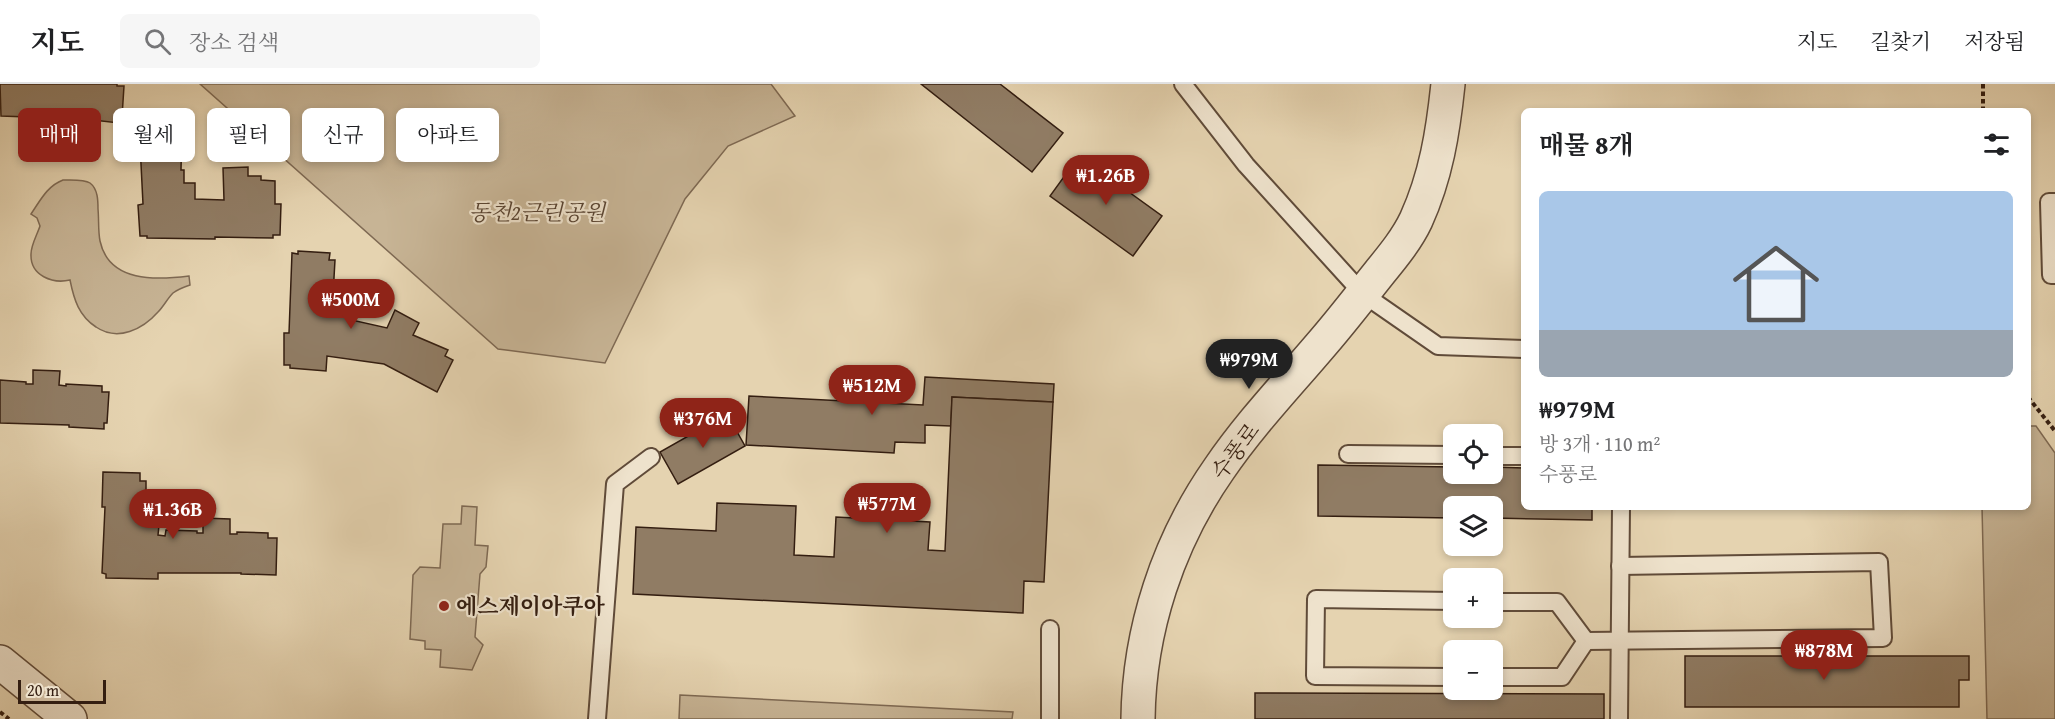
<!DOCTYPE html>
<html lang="ko">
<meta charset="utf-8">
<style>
:root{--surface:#fff;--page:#f6f6f6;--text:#202124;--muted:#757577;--line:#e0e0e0;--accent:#8f2418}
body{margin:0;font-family:"Gentium Book Plus","Noto Serif KR",serif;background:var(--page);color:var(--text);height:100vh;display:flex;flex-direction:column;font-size:22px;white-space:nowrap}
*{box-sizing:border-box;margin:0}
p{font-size:20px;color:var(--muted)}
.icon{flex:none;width:33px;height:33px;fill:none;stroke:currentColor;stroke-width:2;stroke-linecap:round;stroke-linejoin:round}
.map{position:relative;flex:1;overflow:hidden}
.drawer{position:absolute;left:1521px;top:24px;width:510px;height:402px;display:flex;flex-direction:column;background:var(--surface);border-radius:9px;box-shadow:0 3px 9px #0003}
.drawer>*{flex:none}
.hud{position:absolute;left:18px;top:24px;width:570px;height:54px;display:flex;gap:12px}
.controls{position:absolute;left:1443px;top:340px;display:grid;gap:12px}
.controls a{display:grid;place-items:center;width:60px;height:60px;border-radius:9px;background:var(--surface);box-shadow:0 3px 9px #0003;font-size:30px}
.scale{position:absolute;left:18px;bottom:15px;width:88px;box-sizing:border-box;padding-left:6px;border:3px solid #341e11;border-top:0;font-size:16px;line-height:21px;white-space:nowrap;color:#341e11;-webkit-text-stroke:4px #eee2cc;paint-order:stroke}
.price{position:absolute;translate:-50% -51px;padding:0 14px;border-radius:21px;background:var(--accent);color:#fff;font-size:20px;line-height:39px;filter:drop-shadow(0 2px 3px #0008)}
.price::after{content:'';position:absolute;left:50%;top:36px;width:18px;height:14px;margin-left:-9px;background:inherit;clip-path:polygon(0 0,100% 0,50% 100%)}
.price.on{background:#222;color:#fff}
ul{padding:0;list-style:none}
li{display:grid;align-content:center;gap:12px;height:318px;padding:0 18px}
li+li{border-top:2px solid var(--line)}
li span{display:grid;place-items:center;height:186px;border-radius:9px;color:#555}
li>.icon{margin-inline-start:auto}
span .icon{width:108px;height:108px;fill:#fffc;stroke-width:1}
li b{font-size:26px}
h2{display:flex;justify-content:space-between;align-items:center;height:72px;padding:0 18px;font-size:26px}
.tag{padding:0 21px;border-radius:9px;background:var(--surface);box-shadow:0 3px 9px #0003;font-size:21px;line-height:54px}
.tag.on{background:var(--accent);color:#fff}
header{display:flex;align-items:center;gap:36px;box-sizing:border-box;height:84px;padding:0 30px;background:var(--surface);border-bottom:2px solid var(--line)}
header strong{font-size:28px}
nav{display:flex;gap:33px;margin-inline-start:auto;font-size:21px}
.search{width:420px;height:54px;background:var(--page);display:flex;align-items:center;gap:15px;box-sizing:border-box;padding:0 21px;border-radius:9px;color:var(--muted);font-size:22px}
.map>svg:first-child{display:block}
</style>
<header>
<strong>지도</strong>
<div class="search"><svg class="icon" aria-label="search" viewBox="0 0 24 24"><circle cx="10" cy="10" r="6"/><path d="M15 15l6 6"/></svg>장소 검색</div>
<nav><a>지도</a><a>길찾기</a><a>저장됨</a></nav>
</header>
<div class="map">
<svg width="2055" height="635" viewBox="0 0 2055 635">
<rect width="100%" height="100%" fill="#e5d3b0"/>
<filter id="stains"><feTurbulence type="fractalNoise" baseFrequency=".00333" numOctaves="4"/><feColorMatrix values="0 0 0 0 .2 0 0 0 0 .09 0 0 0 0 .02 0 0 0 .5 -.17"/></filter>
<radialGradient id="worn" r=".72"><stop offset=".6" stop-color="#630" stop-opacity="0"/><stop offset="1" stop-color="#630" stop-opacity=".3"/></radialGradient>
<g fill="#c7b495" stroke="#7e6953" stroke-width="1.5">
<polygon points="200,0 771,0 795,32 728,62 685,115 605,279 498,265"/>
<path d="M 63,96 C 70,96 84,95 90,99 C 98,105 98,117 98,125 C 99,135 98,147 100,157 C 109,199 157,196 189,192 L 190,201 C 184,203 178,205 173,209 C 167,215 164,222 158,228 C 143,245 118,258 96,243 C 79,232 74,216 70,196 C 53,200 30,192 31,170 C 31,161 37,151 40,142 L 37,134 L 31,130 C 40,117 47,102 63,96 Z"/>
<polygon points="2028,342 2036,342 2055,369 2055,635 1987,635 1982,423 2028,423"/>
<polygon points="462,422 477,423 475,461 488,462 486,483 480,490 475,553 483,561 472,586 440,583 441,566 425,565 425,557 410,555 413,491 420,483 440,484 443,440 461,440"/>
<polygon points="680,611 1013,628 1012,635 679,635"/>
</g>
<g fill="#907c64" stroke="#341e11" stroke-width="1.5">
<polygon points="0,0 117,0 117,2 124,2 122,33 119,33 119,39 84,35 1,32"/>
<polygon points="921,0 1000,0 1063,49 1032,88"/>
<polygon points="146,37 177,37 177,44 182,44 181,86 184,86 184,99 195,99 195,115 224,116 223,84 248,83 248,92 261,92 261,96 275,97 275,120 281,120 280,151 273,151 273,154 215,153 215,155 147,154 147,152 140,152 138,121 143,120 139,40 146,40"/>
<polygon points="1079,72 1162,132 1133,172 1050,112"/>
<polygon points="298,167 330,169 329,176 335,176 333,211 330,211 330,217 349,220 347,235 387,244 395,226 419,239 413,251 448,266 445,272 453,276 437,308 384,280 327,272 326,287 290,284 290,281 284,281 284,249 289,249 292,169 298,170"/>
<polygon points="33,286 60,287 59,301 66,302 66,300 102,302 102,308 109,308 107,339 104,339 104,345 69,343 69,341 0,339 0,296 26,298 26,300 33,300"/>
<polygon points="925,293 1054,300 1053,318 952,313 951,342 925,341 925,359 895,358 894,369 746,361 749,312 923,321"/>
<polygon points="952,313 1053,318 1044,498 1024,497 1023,529 633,510 636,443 716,447 717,419 796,422 794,471 834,473 836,433 930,438 928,466 945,467"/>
<polygon points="727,330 745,362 678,400 660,368"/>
<polygon points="1318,381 1454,383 1454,390 1492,390 1492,383 1524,384 1524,423 1592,423 1592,436 1492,434 1492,423 1454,423 1454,434 1318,432"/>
<polygon points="103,388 140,389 140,397 146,397 146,428 144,428 143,435 146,435 146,440 159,441 158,451 165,452 166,446 197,447 197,449 203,449 203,434 230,435 230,450 237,450 237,448 268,449 268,454 277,454 276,491 241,490 241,489 158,489 158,495 106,494 106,490 102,489 105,423 102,423"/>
<polygon points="1685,572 1969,572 1969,596 1959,596 1959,623 1685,623"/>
<polygon points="1255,609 1604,610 1604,635 1255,635"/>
</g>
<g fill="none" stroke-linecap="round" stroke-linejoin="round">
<g stroke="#604b39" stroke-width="20">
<g id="service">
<polyline points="1183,0 1246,81 1363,210 1438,262 1524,265"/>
<polyline points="2055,118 2049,118 2051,191 2055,191"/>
<polyline points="1348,370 1454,371"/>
<polyline points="1492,372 1524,372"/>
<polyline points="1454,517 1316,515 1315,592 1454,593"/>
<polyline points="1492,518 1557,518 1586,557"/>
<polyline points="1050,545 1050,635"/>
<polyline points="1586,557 1883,554 1879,478 1620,482"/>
<polyline points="1492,593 1562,593 1586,557"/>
<polyline points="597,635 615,400 651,373"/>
<polyline points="1619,635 1621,423"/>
</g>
</g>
<g stroke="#604b39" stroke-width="36">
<g id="tertiary">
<polyline points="0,578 70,635"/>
<path d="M 1138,635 C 1139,546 1168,458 1219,385 C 1249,341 1286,302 1320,262 C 1341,238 1360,213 1380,188 C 1393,172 1407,155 1416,136 C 1436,92 1443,48 1448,0"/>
</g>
</g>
<g stroke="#341e11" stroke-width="4" stroke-dasharray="4.5 3" stroke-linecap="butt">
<polyline points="1983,0 1983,27"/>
<polyline points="2028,313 2055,347"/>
<polyline points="0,628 9,635"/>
</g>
<use href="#service" stroke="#eee2cc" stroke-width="16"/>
<use href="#tertiary" stroke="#eee2cc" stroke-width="33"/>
</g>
<circle fill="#8f2418" stroke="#eee2cc" stroke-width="2" cx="444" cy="522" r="6"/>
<g text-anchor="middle" stroke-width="4.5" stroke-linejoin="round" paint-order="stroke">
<g font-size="22" font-style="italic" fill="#594432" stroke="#eee2cc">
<text x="537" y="136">동천2근린공원</text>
</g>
<g font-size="22" fill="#341e11" stroke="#eee2cc">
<text transform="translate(1235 367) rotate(-53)" y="8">수풍로</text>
</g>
<g font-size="22" font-weight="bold" fill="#341e11" stroke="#eee2cc" text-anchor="start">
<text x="456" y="530">에스제이아쿠아</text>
</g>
</g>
<rect width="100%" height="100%" filter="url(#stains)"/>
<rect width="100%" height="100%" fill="url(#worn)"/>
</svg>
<div class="controls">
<a><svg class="icon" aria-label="locate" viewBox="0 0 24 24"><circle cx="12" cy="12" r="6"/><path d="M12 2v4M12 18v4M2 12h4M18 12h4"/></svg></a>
<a><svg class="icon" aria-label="layers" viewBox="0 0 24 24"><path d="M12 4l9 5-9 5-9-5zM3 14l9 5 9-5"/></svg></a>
<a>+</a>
<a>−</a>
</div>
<div class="scale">20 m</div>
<b class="price" style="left:1106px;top:122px">₩1.26B</b>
<b class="price" style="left:351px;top:246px">₩500M</b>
<b class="price on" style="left:1249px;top:306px">₩979M</b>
<b class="price" style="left:872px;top:332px">₩512M</b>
<b class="price" style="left:703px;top:365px">₩376M</b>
<b class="price" style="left:887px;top:450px">₩577M</b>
<b class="price" style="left:173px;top:456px">₩1.36B</b>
<b class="price" style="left:1824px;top:597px">₩878M</b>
<div class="hud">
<a class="tag on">매매</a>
<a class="tag">월세</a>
<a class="tag">필터</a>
<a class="tag">신규</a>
<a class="tag">아파트</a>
</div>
<section class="drawer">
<h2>매물 8개<svg class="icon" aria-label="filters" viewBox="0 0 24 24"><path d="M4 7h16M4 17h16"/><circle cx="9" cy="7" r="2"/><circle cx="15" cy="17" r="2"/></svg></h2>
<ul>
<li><span style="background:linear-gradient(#a9c7e8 75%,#9aa5b1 0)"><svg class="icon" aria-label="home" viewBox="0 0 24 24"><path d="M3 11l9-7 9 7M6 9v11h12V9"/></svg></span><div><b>₩979M</b><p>방 3개 · 110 m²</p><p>수풍로</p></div></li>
</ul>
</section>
</div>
